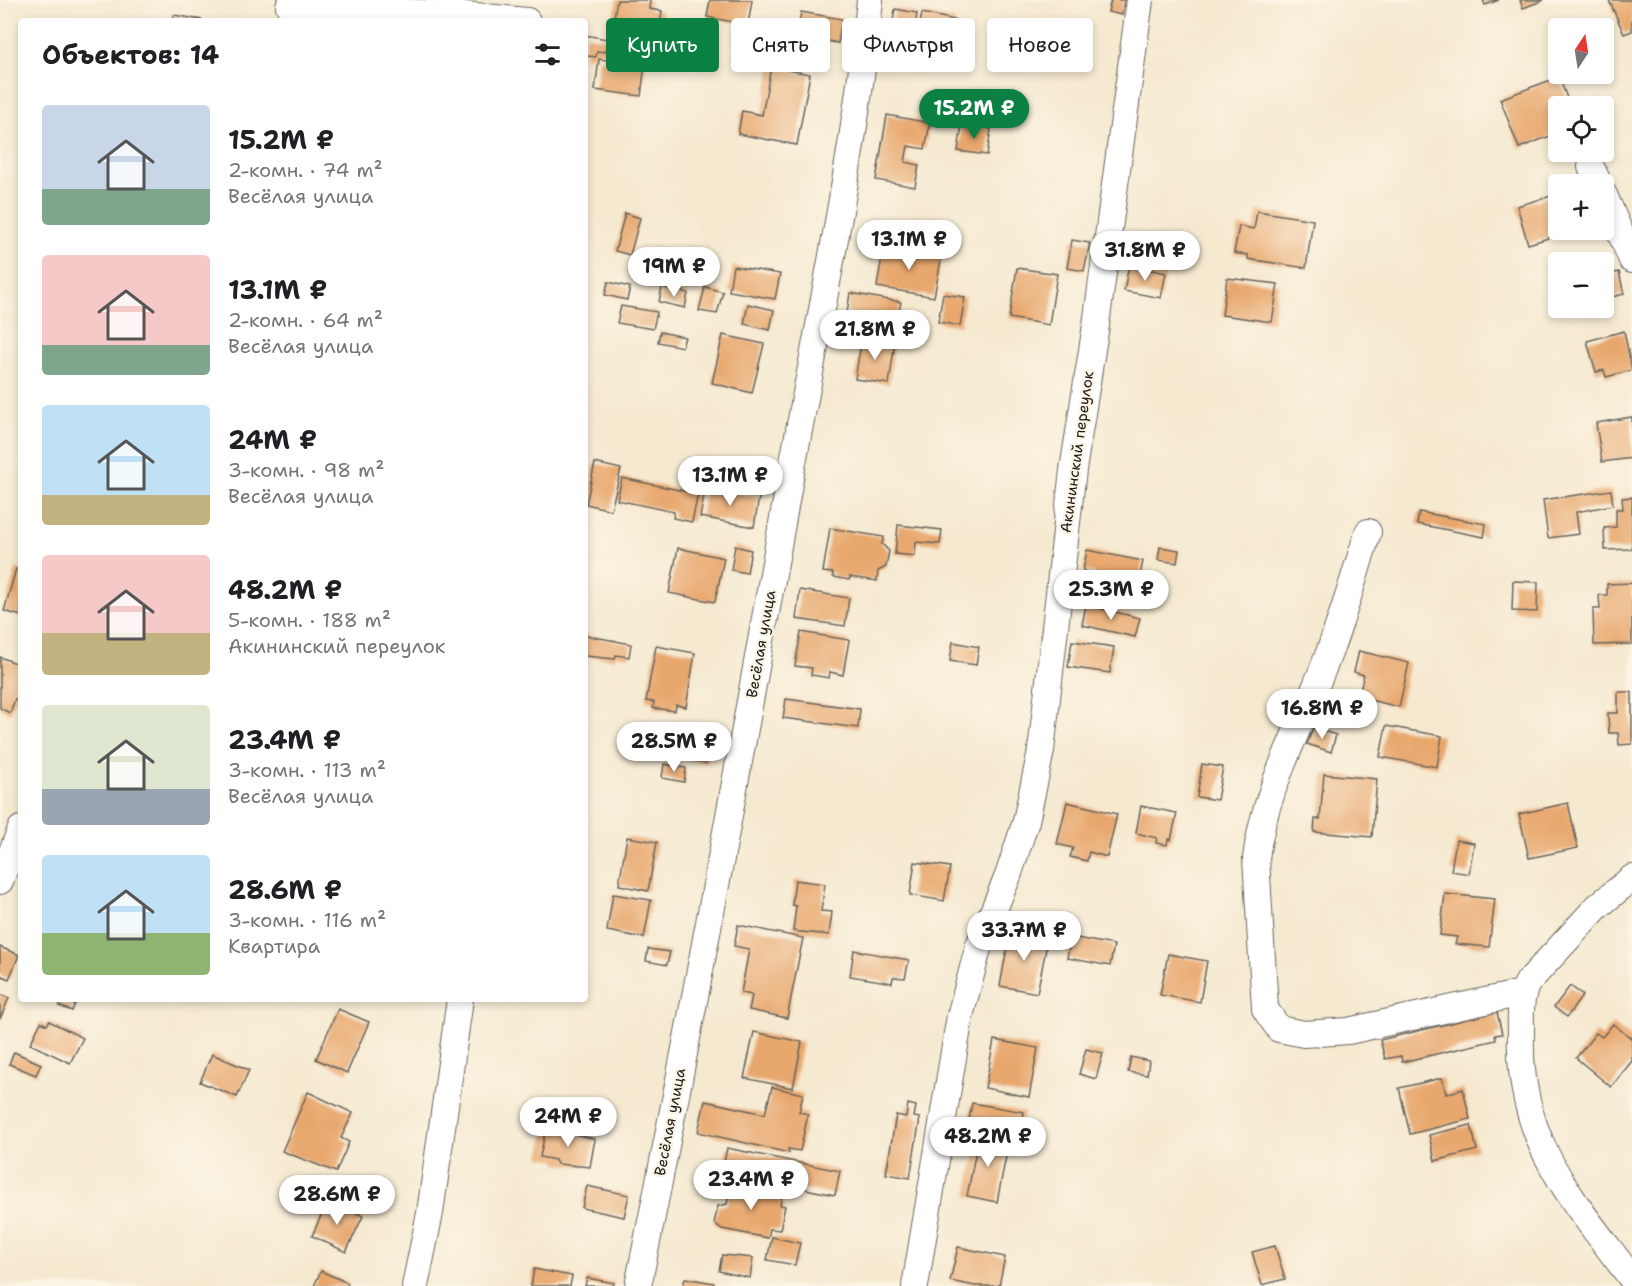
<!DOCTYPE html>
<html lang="ru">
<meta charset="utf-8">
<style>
:root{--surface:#fff;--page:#f6f6f6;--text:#202124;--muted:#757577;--accent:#0b8043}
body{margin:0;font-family:"Shantell Sans",sans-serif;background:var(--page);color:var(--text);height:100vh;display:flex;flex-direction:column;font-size:22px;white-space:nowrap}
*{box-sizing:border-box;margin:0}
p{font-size:20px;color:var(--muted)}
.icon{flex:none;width:33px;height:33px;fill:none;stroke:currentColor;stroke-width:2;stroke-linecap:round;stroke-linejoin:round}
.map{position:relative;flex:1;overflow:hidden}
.side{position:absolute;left:18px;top:18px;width:570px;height:984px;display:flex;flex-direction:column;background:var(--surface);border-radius:6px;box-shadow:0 3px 9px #0003}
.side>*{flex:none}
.top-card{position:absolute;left:606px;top:18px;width:570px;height:54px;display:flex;gap:12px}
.needle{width:39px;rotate:12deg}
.fabs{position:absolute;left:1548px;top:18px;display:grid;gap:12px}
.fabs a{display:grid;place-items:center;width:66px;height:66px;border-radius:6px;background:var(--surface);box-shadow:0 3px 9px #0003;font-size:30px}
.price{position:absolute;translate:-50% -51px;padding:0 14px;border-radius:21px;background:#fff;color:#222;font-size:20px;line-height:39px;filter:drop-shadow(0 2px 3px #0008)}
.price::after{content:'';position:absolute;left:50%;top:36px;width:18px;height:14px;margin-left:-9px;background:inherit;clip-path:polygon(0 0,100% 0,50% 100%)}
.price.active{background:var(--accent);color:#fff}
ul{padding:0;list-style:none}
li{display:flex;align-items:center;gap:18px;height:150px;padding:0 24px}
li span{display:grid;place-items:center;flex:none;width:168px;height:120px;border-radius:6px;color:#555}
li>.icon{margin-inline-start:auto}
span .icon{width:72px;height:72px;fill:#fffc;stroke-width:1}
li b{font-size:26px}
h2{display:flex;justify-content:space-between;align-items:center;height:72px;padding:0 24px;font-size:26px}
.tag{padding:0 21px;border-radius:6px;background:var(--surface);box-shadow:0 3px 9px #0003;font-size:21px;line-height:54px}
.tag.active{background:var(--accent);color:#fff}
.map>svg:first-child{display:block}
</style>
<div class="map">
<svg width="1632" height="1286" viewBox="0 0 1632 1286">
<rect width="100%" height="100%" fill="#fcf5e5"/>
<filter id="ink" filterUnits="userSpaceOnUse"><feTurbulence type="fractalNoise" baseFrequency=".0167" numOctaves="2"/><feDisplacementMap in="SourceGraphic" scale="12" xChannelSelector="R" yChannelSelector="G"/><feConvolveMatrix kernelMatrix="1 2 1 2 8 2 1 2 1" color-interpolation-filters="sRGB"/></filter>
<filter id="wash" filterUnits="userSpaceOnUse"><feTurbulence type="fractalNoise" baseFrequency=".008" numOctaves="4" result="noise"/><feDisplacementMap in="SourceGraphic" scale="24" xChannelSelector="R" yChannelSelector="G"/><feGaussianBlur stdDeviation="1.35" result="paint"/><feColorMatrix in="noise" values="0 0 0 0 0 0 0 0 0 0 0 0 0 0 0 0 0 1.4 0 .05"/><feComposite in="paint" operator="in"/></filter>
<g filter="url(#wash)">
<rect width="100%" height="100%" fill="#f5e9d0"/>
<g id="blocks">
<g fill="#e8a76d">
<polygon points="617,0 650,0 649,9 662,11 658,41 611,34"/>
<polygon points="710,0 752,0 748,25 707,17"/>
<polygon points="1111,0 1124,0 1122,15 1108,12"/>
<polygon points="1483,0 1499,0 1485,5"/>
<polygon points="1520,0 1544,0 1523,8"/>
<polygon points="1609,0 1632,0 1632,31 1624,34"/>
<polygon points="895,9 917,13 913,42 890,39"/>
<polygon points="801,12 842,19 838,43 797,35"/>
<polygon points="922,13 955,20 946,67 913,61"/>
<polygon points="174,15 202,20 202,21 173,21"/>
<polygon points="585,35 607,39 605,52 597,51 596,57 588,56 585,59"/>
<polygon points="746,38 776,43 773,61 743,56"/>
<polygon points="599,59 645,65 641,96 595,90"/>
<polygon points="771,67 810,74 797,145 738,134 742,111 762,115"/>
<polygon points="1559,77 1570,106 1558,106 1558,133 1519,148 1500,99"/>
<polygon points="887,115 930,123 925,149 908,146 905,162 919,165 915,187 876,180"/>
<polygon points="962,124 991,129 987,155 958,151"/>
<polygon points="1558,194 1558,230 1576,230 1528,244 1517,206"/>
<polygon points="1257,211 1313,220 1306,268 1248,259 1248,255 1234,253 1239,226 1254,229"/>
<polygon points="625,213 640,218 630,255 615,251"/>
<polygon points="1072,240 1090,243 1084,271 1067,268"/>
<polygon points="884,244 942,255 934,297 877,287"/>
<polygon points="1129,265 1166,273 1161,298 1124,291"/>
<polygon points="733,266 780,274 775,299 729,291"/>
<polygon points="1017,268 1057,274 1049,325 1009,318"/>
<polygon points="1619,272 1624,294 1604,299 1604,276"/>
<polygon points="1227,278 1278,284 1272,322 1222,315"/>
<polygon points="608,282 630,287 627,300 605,295"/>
<polygon points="662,287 688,293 685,308 659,302"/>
<polygon points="705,287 723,292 717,314 699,311"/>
<polygon points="850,293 901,302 897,322 847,313"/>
<polygon points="943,294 965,297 960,326 938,322"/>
<polygon points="748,304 774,310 770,330 744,324"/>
<polygon points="621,306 657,312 653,329 617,323"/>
<polygon points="1624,331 1632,370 1606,377 1604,370 1596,372 1587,341"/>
<polygon points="660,332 685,337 682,347 658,342"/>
<polygon points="723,335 764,344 752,393 712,383"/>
<polygon points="862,337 895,342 889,384 855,379"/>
<polygon points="1632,417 1632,458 1602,462 1596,423"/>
<polygon points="595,463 621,469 611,510 586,504"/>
<polygon points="622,478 698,494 692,522 673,518 674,512 617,500"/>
<polygon points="706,486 759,497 754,527 700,517"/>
<polygon points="1611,490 1613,505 1576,512 1579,534 1548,538 1543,500"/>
<polygon points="1632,497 1632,549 1605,550 1604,528 1616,527 1616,509 1623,509 1622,498"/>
<polygon points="1419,512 1486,524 1484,537 1417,524"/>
<polygon points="898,525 942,530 940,544 916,542 915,556 895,554"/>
<polygon points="830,528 884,537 882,544 889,551 886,567 878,571 877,581 850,577 849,580 833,577 833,573 823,572"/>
<polygon points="735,546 751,550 747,573 731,570"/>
<polygon points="1160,547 1179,550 1177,563 1158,560"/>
<polygon points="678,548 724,558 715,602 669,593"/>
<polygon points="1087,550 1143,561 1139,581 1131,579 1129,592 1092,585 1095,573 1083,571"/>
<polygon points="16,569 21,570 21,616 4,611"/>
<polygon points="1513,581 1538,582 1537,612 1512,611"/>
<polygon points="1632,583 1632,644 1594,645 1593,609 1600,609 1599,595 1607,595 1607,584"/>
<polygon points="800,590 849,598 845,626 796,619"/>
<polygon points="1086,605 1140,618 1135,637 1082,625"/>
<polygon points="801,632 849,640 843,675 830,672 829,678 811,675 812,668 795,666"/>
<polygon points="585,635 631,644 629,657 616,655 615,659 585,656"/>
<polygon points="1072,641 1114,647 1110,673 1068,667"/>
<polygon points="953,642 979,647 976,665 950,661"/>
<polygon points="656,646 695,653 686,707 676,705 675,711 653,708 654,702 646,701"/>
<polygon points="1359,651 1409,663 1399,707 1358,697 1364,675 1354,672"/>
<polygon points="0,657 21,665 21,701 15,699 10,713 0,708"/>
<polygon points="1618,692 1632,692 1632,744 1619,745 1618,733 1609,733 1608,713 1618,713"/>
<polygon points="786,699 860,709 858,728 783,718"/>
<polygon points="1386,726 1442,736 1437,767 1380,757"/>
<polygon points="662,727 711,736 706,763 656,754"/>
<polygon points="1313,728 1336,735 1331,752 1307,744"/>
<polygon points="664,764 686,768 684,782 662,778"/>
<polygon points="1202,764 1223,767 1217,800 1197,797"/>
<polygon points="1324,774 1377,779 1372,837 1314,832 1315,819 1320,819"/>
<polygon points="1067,802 1117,814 1107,857 1089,852 1087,861 1070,857 1073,848 1057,844"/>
<polygon points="1568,803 1578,848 1529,858 1519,814"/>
<polygon points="1141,806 1177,813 1171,840 1168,839 1167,845 1156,843 1157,838 1136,833"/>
<polygon points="627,837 657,842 648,891 619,885"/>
<polygon points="1456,840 1474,843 1469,874 1451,871"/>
<polygon points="915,862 950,867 944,901 910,895"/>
<polygon points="795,880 825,884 821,911 832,912 829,935 793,931 796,906 792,905"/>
<polygon points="613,894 651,900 644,938 607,931"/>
<polygon points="1445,894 1495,899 1489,947 1455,944 1457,937 1440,935"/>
<polygon points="738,925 803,938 787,1018 749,1010 752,995 741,993 749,949 734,946"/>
<polygon points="1010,932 1048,939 1037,993 1000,986"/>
<polygon points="1071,937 1114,945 1110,966 1067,958"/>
<polygon points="0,947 19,955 9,979 0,975"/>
<polygon points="648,949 670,952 667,965 646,961"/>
<polygon points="854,950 909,960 905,978 893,977 892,983 850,976"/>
<polygon points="1168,954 1207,961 1200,1002 1160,995"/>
<polygon points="1570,986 1583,995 1567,1017 1554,1007"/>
<polygon points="0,994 9,998 0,1019"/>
<polygon points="62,999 77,999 72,1011 59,1006"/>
<polygon points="338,1009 369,1022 347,1073 316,1059"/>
<polygon points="1497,1012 1502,1034 1495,1035 1496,1040 1402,1062 1401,1056 1385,1059 1380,1040"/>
<polygon points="49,1021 83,1038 70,1063 30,1044 41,1022 47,1025"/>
<polygon points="1613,1024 1632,1039 1632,1061 1611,1087 1576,1058 1596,1033 1602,1037"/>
<polygon points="754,1032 802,1042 793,1088 744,1078"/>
<polygon points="994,1040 1038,1048 1029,1097 985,1088"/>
<polygon points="1086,1049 1103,1053 1096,1079 1079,1074"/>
<polygon points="14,1052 41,1064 36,1075 9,1064"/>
<polygon points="212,1054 249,1070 237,1097 200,1082"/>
<polygon points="1131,1057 1149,1061 1147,1075 1128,1072"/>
<polygon points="1442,1078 1446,1094 1463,1089 1470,1119 1410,1134 1399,1088"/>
<polygon points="772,1087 803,1094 799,1112 808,1114 800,1151 788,1149 789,1153 698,1132 705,1101 765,1114"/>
<polygon points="308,1092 353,1113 341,1138 349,1142 336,1172 282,1151"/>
<polygon points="972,1103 1024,1112 1020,1134 968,1125"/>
<polygon points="908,1104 916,1106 914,1117 920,1118 910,1178 886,1174 896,1115 906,1117"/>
<polygon points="1471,1125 1477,1150 1435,1161 1429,1135"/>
<polygon points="546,1128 595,1139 590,1167 557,1164 555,1160 540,1157"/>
<polygon points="979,1135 1009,1141 997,1202 967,1196"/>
<polygon points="727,1148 840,1171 835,1195 722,1172"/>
<polygon points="731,1183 782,1194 780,1205 785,1206 780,1230 770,1229 768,1238 722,1229 714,1223 718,1206 727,1204"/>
<polygon points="587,1186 629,1195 624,1217 582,1208"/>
<polygon points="328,1200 363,1216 346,1252 312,1236"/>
<polygon points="772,1237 800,1243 795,1265 767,1260"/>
<polygon points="1275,1246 1285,1279 1262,1285 1252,1252"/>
<polygon points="958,1247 1005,1257 999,1286 975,1286 950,1281"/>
<polygon points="722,1255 753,1258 750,1278 719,1271"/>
<polygon points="534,1269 572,1276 570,1286 531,1286"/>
<polygon points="321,1271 348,1283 347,1286 314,1286"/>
<polygon points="587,1278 614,1283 613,1286 585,1286"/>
<polygon points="685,1278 714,1283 713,1286 683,1286"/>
</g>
</g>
</g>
<g filter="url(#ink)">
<use href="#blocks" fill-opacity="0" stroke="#68645b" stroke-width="1.5"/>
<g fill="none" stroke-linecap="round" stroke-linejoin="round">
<g stroke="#68645b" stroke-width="28">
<g id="minor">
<polyline points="289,6 465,15 527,21"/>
<polyline points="1591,167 1599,184"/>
<polyline points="1604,195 1632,260"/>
<path d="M 1368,532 C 1353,581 1339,630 1320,676 C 1296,736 1264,793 1256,858 L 1265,1009 L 1279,1029 L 1304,1034 L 1348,1031 L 1522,993"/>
<path d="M 1632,878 L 1597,907 L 1528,982 C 1519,998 1521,1016 1521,1035 C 1517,1141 1573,1200 1632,1279"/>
<polyline points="0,881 21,829"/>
<polyline points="415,1286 430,1213 460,999"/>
<path d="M 638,1286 C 693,1016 743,744 791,473 C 820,316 854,159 870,0"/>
<polyline points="915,1286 960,1016 979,945 1008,876 1026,821 1041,751 1073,470 1096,325 1140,0"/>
</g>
</g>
<use href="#minor" stroke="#fff" stroke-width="26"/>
</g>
</g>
<g text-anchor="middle" stroke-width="5" stroke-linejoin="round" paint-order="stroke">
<g font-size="15" fill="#1c1c1c" stroke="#fcf5e5">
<text transform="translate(1077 452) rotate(-82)" y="5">Акининский переулок</text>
<text transform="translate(761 644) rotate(-80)" y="5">Весёлая улица</text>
<text transform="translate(670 1122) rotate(-79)" y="5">Весёлая улица</text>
</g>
</g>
</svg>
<div class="fabs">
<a><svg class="needle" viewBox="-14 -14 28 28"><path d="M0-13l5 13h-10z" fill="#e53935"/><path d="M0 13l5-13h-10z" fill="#757577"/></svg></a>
<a><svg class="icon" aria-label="locate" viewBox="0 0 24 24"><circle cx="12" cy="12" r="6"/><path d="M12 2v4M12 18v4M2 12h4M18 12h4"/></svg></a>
<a>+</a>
<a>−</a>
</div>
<b class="price active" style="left:974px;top:140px">15.2M ₽</b>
<b class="price" style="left:909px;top:271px">13.1M ₽</b>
<b class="price" style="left:1145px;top:282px">31.8M ₽</b>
<b class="price" style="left:674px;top:298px">19M ₽</b>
<b class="price" style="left:875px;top:361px">21.8M ₽</b>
<b class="price" style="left:730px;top:507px">13.1M ₽</b>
<b class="price" style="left:1111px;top:621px">25.3M ₽</b>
<b class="price" style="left:1322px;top:740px">16.8M ₽</b>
<b class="price" style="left:674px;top:773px">28.5M ₽</b>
<b class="price" style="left:1024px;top:962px">33.7M ₽</b>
<b class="price" style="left:568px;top:1148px">24M ₽</b>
<b class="price" style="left:988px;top:1168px">48.2M ₽</b>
<b class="price" style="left:751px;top:1211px">23.4M ₽</b>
<b class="price" style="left:337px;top:1226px">28.6M ₽</b>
<div class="top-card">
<a class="tag active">Купить</a>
<a class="tag">Снять</a>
<a class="tag">Фильтры</a>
<a class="tag">Новое</a>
</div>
<section class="side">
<h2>Объектов: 14<svg class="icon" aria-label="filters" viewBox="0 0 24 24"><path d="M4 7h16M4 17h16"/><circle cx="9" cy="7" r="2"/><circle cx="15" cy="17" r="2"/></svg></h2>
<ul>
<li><span style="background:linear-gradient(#c9d6e8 70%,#7fa58c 0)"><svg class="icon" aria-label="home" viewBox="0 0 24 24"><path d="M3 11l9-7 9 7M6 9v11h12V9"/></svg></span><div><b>15.2M ₽</b><p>2-комн. · 74 m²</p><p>Весёлая улица</p></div></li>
<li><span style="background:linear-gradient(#f6c9c9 75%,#7fa58c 0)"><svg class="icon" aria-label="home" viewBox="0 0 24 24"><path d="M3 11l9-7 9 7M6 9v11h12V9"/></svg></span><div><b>13.1M ₽</b><p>2-комн. · 64 m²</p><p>Весёлая улица</p></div></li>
<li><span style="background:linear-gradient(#bfe0f5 75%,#c2b280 0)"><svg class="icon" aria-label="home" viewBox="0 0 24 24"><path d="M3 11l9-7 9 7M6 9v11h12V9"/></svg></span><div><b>24M ₽</b><p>3-комн. · 98 m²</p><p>Весёлая улица</p></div></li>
<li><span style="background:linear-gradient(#f6c9c9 65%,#c2b280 0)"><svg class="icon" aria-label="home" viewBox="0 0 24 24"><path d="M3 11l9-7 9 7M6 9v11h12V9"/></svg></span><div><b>48.2M ₽</b><p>5-комн. · 188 m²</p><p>Акининский переулок</p></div></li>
<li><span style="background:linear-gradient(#dfe7d0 70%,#9aa5b1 0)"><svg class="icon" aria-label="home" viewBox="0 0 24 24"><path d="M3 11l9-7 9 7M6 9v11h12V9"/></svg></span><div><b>23.4M ₽</b><p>3-комн. · 113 m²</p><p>Весёлая улица</p></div></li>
<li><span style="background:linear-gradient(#bfe0f5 65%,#8fb573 0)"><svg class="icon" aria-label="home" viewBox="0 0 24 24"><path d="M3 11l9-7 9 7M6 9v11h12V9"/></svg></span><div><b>28.6M ₽</b><p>3-комн. · 116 m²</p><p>Квартира</p></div></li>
</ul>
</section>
</div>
